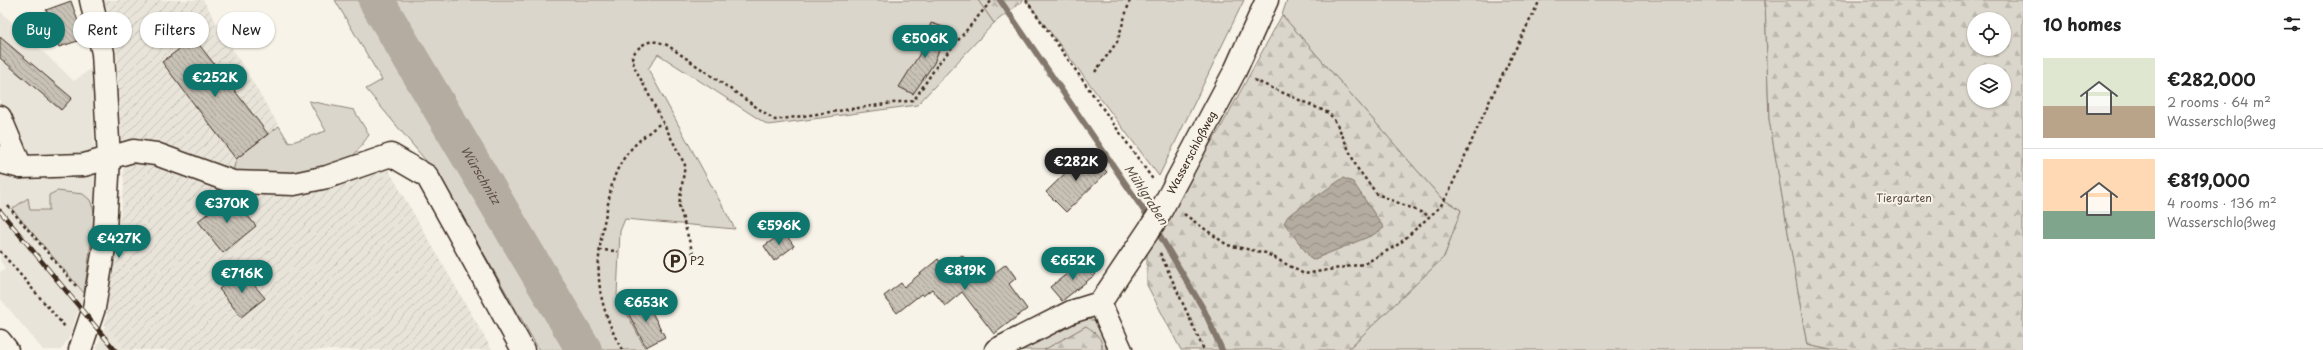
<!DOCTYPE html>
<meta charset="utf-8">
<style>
:root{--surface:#fff;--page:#f2f2f2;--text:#222;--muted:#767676;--line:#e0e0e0;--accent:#0f766e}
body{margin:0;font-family:"Playpen Sans",sans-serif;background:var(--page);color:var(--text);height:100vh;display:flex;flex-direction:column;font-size:15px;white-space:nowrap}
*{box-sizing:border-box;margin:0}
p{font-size:13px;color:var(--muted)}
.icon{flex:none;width:22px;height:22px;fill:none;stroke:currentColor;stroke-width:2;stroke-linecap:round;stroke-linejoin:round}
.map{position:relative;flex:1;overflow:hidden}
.side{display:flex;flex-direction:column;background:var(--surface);width:300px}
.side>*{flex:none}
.guide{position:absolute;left:12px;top:12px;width:380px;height:36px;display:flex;gap:8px}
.tools{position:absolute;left:1967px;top:12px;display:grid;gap:8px}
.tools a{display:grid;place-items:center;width:44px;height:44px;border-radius:50%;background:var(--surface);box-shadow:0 1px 3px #0004;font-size:20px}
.price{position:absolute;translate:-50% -34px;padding:0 9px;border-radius:14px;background:var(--accent);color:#fff;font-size:13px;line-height:26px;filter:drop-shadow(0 1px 2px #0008)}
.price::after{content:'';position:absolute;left:50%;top:24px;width:12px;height:9px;margin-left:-6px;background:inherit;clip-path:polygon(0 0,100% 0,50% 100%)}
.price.on{background:#222;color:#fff}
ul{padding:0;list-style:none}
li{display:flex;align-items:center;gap:12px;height:100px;padding:0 20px}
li+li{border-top:1px solid var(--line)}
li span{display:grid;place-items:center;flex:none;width:112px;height:80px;border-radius:0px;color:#555}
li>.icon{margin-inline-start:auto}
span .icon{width:48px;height:48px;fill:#fffc;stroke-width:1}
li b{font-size:17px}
h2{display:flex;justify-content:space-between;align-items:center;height:48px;padding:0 20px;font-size:17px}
.tag{padding:0 14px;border-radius:18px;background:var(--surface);box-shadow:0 1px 3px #0004;font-size:14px;line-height:36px}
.tag.on{background:var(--accent);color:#fff}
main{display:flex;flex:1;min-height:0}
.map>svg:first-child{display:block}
</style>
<main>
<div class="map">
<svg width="2023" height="350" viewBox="0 0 2023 350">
<defs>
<pattern id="industrial-furrows" width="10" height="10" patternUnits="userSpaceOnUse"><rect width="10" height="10" fill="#e9e4d9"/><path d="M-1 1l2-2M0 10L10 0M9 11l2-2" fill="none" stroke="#c9c4ba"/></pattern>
<pattern id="forest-firs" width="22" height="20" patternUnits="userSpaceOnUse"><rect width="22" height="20" fill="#dbd6cb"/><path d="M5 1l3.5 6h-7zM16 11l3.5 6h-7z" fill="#bdb8ae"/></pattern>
<pattern id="water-waves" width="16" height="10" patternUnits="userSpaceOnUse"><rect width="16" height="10" fill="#b4aca0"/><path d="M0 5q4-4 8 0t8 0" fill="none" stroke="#948c82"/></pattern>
<pattern id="building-back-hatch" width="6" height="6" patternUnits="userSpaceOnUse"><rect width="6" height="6" fill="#c8c1b6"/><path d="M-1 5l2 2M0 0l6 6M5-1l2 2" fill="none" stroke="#a49d93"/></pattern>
</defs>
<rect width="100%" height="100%" fill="#f7f3e8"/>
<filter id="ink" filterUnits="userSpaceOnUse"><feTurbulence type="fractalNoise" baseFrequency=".025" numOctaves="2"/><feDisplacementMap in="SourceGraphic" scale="8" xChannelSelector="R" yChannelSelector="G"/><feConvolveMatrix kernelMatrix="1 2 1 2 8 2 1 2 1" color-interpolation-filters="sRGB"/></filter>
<g filter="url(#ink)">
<g fill="#e9e4d9">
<polygon points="0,11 74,81 93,67 95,214 84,293 70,336 61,350 43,350 0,298 0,272 5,268 0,261"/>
<polygon points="105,325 125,350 96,350"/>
</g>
<polygon fill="url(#industrial-furrows)" points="102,0 203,0 279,126 236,159 338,184 388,169 492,350 125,350 105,325 124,186 116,46"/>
<g fill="#dbd6cb" stroke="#8b8074">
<polygon points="335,0 978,0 994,23 917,105 768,125 658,54 648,69 735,229 625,219 620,231 617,295 646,350 539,350 442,180 366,89 382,80"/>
<polygon points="1026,0 1244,0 1159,176"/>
<polygon points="1287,0 1765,0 1769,119 1807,345 1831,350 1347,350 1444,257 1461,210 1442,199 1282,15"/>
<path d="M 309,101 L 354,110 L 369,135 C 363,143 355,156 347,161 C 313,179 270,176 233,172 L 236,159 L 279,126 L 289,143 L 326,131 Z"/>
<polygon points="57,191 83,194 90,200 95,214 84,293 12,209 28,198 30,210 49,210 49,195"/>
<polygon points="1081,318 1097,321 1106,343 1106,350 1102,350 1102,344 1086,326 1044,350 1011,350"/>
</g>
<g fill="url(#forest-firs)" stroke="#8b8074" fill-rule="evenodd">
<polygon points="978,0 1024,0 994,23"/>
<path d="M 1765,0 L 2023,0 L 2023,350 L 1831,350 L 1807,345 L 1769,119 ZM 1974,19 L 2004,19 L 2004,49 L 1974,49 ZM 1974,71 L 2004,71 L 2004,101 L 1974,101 Z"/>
<polygon points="1282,15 1442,199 1461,210 1444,257 1347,350 1181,350 1147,285 1147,252 1186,182 1220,129"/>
<path d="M 1086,326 C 1095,332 1103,338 1102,350 L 1044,350 Z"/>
</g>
<polygon fill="url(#water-waves)" stroke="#84786c" points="1343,178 1353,182 1384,228 1373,235 1312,260 1284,223 1288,216"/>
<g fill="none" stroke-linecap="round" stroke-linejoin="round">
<g stroke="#84786c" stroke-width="6">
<polyline points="1000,0 1151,221"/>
<polyline points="1156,229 1204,310 1222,350"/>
</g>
<path stroke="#b4aca0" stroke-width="36" id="s1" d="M 376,0 L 584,350"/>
</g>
<g fill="url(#building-back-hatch)" stroke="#3b2a1e">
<polygon points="71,1 84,39 59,47 46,10"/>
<polygon points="931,23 947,28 934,63 913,94 899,87 919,55"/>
<polygon points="0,37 72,98 61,110 0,58"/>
<polygon points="194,38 268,134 236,159 162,62"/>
<polygon points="1087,152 1107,172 1066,212 1046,192"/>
<polygon points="231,195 256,226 223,253 198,221"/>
<polygon points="784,232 794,246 774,261 764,246"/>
<polygon points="962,255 983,282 1006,264 1016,278 1009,284 1027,309 994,334 962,292 945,306 932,289 923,296 921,294 897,313 884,296 901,283 904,287 938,259 945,268"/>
<polygon points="1085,260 1096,274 1062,301 1050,287"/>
<polygon points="242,271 265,298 241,317 219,289"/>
<polygon points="645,299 665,337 646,347 626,309"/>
</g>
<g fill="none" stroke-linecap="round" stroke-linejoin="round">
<g stroke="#3b2a1e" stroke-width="25">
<g id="minor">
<polyline points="0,117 21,167"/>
<polyline points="0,158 5,163 21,167 84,165 133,151 156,154 233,182 294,184 327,177 391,155 427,176 523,350"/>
<polyline points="1100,303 1121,350"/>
<polyline points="0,341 7,350"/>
<path id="s2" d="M 996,350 L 1071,312 L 1100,303 L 1157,218 L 1235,71 L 1267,0"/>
</g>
</g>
<g stroke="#3b2a1e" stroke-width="25">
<polyline id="major" points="80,350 94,308 104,248 109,158 103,53 91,0"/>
</g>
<g stroke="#3b2a1e" stroke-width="2.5" stroke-dasharray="3 3" stroke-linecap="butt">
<polyline points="1026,0 1154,181"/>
<polyline points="1095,72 1117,42 1130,0"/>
<polyline points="1254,80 1329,113 1337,124 1357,168 1377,194 1430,216"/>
<polyline points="8,206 76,286"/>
<polyline points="1184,214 1227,245 1266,253 1304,274 1364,264 1399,244 1440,207 1448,194 1490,100 1540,0"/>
<polyline points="599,250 618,251"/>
<polyline points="0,251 66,328"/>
<polyline points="1160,253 1204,350"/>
<path d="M 693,254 L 679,205 L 685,165 L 634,66 L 632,56 C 642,42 651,38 667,45 L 775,120 L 914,100 L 938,64 L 992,0"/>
<path d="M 622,350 C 594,298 594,265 607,209 C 610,194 612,178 620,165 C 629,147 647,134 662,122"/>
</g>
<use href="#minor" stroke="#f7f3e8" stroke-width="22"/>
<use href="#major" stroke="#f7f3e8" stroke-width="22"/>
<g stroke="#3b2a1e" stroke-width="4.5">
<polyline id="rail" points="0,211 115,350"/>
</g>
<use href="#rail" stroke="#f7f3e8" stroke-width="3" stroke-dasharray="9" stroke-linecap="butt"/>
</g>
</g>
<defs>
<g id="parking-ring" transform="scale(1.15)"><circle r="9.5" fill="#f7f3e8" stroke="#3b2a1e" stroke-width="1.5"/><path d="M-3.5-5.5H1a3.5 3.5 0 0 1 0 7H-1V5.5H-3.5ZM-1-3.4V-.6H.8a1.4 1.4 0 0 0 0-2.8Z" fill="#3b2a1e"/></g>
</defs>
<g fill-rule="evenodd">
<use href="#parking-ring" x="675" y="261"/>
</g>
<g text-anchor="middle" stroke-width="4" stroke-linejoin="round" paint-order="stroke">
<g font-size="11" fill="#3b2a1e" stroke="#f7f3e8">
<text dy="4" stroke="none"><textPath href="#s2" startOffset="291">Wasserschloßweg</textPath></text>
</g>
<g font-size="11" fill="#5b4c41" stroke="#f7f3e8">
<text x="1904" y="202">Tiergarten</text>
</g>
<g font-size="11" fill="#3b2a1e" stroke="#f7f3e8" text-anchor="start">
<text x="690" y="265">P2</text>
</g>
<g font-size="12" font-style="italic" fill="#5f5145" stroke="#f7f3e8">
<text dy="4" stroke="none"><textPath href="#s1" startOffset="204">Würschnitz</textPath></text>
<text transform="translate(1146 195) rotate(57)" y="4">Mühlgraben</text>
</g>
</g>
</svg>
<div class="tools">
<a><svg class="icon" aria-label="locate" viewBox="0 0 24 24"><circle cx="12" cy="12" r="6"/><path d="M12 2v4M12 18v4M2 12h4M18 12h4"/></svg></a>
<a><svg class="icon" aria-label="layers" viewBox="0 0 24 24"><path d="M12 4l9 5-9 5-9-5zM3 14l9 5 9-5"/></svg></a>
</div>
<b class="price" style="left:925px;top:59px">€506K</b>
<b class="price" style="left:215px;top:98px">€252K</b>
<b class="price on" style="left:1076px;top:182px">€282K</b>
<b class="price" style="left:227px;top:224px">€370K</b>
<b class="price" style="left:779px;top:246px">€596K</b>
<b class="price" style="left:119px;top:259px">€427K</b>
<b class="price" style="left:1073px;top:281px">€652K</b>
<b class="price" style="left:965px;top:291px">€819K</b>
<b class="price" style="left:242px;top:294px">€716K</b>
<b class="price" style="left:646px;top:323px">€653K</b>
<div class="guide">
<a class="tag on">Buy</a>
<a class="tag">Rent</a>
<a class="tag">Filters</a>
<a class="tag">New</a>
</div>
</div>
<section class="side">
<h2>10 homes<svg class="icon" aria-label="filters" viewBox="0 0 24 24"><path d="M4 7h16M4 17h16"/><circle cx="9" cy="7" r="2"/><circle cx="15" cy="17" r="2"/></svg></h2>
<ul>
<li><span style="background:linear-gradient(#dfe7d0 60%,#b9a48a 0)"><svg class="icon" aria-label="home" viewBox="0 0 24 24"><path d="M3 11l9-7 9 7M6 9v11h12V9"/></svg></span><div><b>€282,000</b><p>2 rooms · 64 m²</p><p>Wasserschloßweg</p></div></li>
<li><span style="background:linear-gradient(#ffd9b3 65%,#7fa58c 0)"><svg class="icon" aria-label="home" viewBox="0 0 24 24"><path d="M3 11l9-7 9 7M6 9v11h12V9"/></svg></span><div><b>€819,000</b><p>4 rooms · 136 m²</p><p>Wasserschloßweg</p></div></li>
</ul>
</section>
</main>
